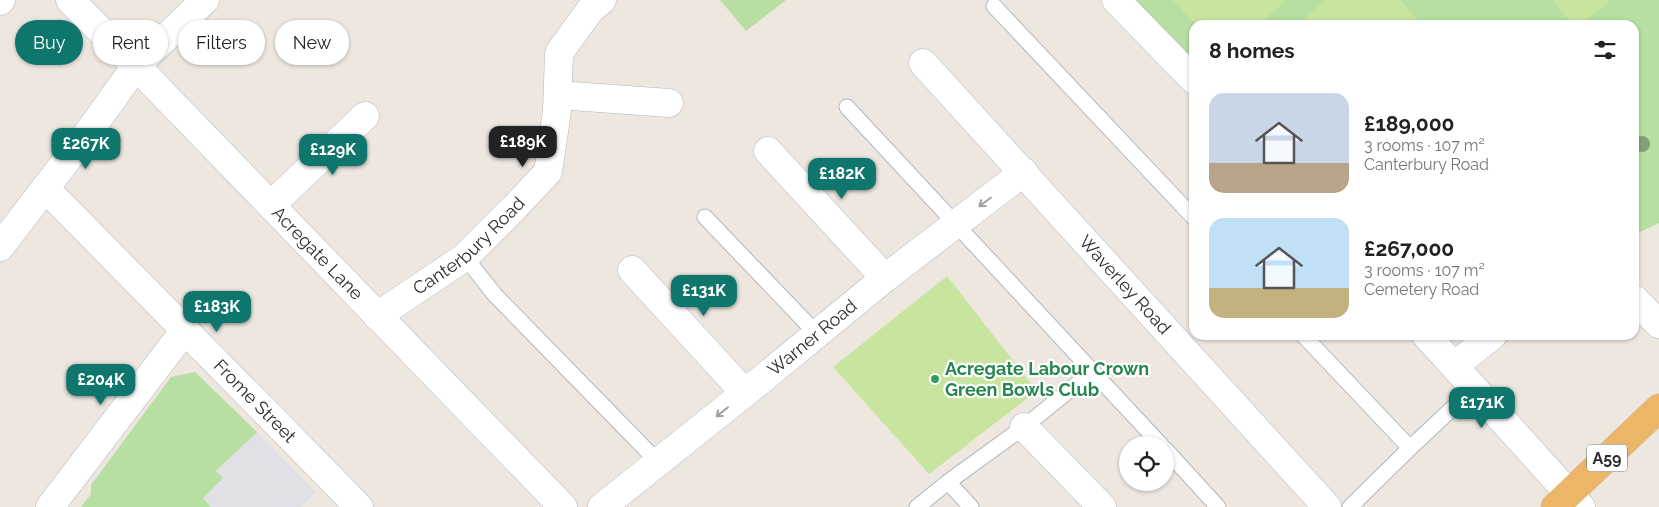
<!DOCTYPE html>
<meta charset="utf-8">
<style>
:root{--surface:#fff;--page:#f2f2f2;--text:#222;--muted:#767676;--accent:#0f766e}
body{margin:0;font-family:Raleway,sans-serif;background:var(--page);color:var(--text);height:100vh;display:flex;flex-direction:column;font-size:19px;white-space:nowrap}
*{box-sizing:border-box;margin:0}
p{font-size:16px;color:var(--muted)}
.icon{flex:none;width:28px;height:28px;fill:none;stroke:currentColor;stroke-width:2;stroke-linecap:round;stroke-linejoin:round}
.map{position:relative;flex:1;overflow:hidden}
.sheet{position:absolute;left:1189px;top:20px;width:450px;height:320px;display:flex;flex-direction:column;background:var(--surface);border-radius:15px;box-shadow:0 1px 4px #0004}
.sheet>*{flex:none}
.guide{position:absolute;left:15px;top:20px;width:475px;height:45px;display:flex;gap:10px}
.buttons{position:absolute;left:1119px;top:436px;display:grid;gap:10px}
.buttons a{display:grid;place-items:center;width:55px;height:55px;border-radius:50%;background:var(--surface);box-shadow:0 1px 4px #0004;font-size:25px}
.price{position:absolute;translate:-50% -42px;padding:0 11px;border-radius:10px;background:var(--accent);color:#fff;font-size:16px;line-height:32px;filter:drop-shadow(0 1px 2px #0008)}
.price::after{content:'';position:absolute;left:50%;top:30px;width:15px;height:11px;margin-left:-8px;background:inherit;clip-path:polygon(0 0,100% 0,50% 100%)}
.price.current{background:#222;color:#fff}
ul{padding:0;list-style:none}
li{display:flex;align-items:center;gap:15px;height:125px;padding:0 20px}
li span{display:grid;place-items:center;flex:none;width:140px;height:100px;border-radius:15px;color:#555}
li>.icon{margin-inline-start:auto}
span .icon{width:60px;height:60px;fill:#fffc;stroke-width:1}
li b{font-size:21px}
h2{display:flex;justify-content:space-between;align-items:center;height:60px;padding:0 20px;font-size:21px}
.chip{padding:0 18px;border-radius:22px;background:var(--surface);box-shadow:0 1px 4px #0004;font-size:18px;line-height:45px}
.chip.current{background:var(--accent);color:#fff}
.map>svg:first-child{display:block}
</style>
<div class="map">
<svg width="1659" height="507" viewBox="0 0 1659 507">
<rect width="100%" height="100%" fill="#ede7e0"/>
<polygon fill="#e1e0e6" points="257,432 316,492 301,507 211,507 203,498 223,479 216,472"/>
<g fill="#b6dfa1">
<polygon points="720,0 786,0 746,31"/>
<polygon points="1130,0 1659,0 1659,223 1634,235 1634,25 1194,25 1194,69"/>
<polygon points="195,372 257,432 216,471 223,478 203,498 211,507 81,507 91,494 91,485 171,377"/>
</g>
<g fill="#c7e59e">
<polygon points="1173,0 1286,0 1259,25 1196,25"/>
<polygon points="1325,0 1400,0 1423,25 1298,25"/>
<polygon points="1552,0 1611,0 1581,25 1573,25"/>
<polygon points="947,276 1037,391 929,474 833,367"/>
</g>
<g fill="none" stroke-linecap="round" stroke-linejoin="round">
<g stroke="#b3b6be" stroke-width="17">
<g id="service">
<polyline points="994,6 1194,218"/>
<polyline points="847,107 1161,445"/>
<polyline points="705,217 817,334"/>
<polyline points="465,257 495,295 658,462"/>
<polyline points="1303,335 1410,448 1474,388"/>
<polyline points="1165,449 1218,507"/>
<polyline points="948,482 971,507"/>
<polyline points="917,507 948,482 1024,427 1093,371"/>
<polyline points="1350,507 1410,448"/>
</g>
</g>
<g stroke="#b3b6be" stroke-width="29">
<g id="minor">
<polyline points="1116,0 1194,80"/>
<polyline points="0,1 1,0"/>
<path id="s1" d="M 923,63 L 1327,507"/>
<polyline points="558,95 669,103"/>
<polyline points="768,151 885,278"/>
<path id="s2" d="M 45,188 L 359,507"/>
<polyline points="271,205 365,116"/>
<polyline points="0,247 90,130 136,66 205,0"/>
<polyline points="632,270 745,393"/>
<polyline points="1634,299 1659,324"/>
<path id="s3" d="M 377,316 L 465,257 L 515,207 L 548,172 L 557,111 L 559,53 L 590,10 L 602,0"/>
<polyline points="1426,335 1581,507"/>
<polyline points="1454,366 1493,335"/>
<polyline points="1024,427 1102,507"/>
<polyline points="50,507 185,330"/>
<path id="s4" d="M 602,507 L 745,393 L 885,278 L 1024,172"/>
</g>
</g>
<g stroke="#b3b6be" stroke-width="29">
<g id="tertiary">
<path id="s5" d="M 70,0 L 136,66 L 563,507"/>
</g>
</g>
<g stroke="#c8c8c8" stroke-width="29">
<polyline id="trunk" points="1555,507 1659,408"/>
</g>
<use href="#service" stroke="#fff" stroke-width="15"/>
<use href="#minor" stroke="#fff" stroke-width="28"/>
<use href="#tertiary" stroke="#fff" stroke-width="28"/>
<use href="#trunk" stroke="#ecb668" stroke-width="28"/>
</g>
<circle fill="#84a077" cx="1642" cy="144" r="8"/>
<defs><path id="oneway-shaft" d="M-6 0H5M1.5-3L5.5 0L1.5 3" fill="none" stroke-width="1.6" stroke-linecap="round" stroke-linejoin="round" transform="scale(1.25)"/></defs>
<g stroke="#a0a0a0">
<use href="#oneway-shaft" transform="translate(985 202) rotate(143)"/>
<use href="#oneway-shaft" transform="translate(722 412) rotate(142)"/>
</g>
<circle fill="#2e9e5b" stroke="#fff" stroke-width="2" cx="935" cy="379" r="5"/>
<g text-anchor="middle" stroke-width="4.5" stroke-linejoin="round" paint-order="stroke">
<rect fill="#fff" stroke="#6b6b6b" stroke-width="1" x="1587" y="444.5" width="40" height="27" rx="4"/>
<g font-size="16" font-weight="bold" fill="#2c2c2c">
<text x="1607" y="464">A59</text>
</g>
<g font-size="18" fill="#2c2c2c" stroke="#fff">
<text dy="6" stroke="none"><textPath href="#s3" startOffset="116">Canterbury Road</textPath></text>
<text dy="6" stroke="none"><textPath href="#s5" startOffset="354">Acregate Lane</textPath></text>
<text dy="6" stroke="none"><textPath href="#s1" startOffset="300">Waverley Road</textPath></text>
<text dy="6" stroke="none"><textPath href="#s4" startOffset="270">Warner Road</textPath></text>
<text dy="6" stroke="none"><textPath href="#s2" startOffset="299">Frome Street</textPath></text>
</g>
<g font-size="18" font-weight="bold" fill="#27864d" stroke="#fff" text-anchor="start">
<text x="945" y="375">Acregate Labour Crown<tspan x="945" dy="21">Green Bowls Club</tspan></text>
</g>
</g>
</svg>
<div class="buttons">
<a><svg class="icon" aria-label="locate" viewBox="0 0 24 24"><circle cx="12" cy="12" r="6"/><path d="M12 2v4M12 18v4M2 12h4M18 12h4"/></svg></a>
</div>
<b class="price current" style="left:523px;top:168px">£189K</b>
<b class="price" style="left:86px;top:170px">£267K</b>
<b class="price" style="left:333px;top:176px">£129K</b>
<b class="price" style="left:842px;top:200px">£182K</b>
<b class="price" style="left:704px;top:317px">£131K</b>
<b class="price" style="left:217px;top:333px">£183K</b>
<b class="price" style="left:101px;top:406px">£204K</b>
<b class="price" style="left:1482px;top:429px">£171K</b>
<div class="guide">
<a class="chip current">Buy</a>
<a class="chip">Rent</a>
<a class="chip">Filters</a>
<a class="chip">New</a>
</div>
<section class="sheet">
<h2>8 homes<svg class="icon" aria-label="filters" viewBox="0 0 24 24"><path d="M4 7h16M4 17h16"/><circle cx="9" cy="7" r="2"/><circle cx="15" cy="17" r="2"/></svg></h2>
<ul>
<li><span style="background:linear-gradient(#c9d6e8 70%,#b9a48a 0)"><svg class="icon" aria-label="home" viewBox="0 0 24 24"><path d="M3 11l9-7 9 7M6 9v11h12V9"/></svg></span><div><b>£189,000</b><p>3 rooms · 107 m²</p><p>Canterbury Road</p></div></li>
<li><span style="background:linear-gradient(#bfe0f5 70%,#c2b280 0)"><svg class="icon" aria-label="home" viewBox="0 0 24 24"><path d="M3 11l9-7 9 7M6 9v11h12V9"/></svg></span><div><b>£267,000</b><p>3 rooms · 107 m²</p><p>Cemetery Road</p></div></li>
</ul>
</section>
</div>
